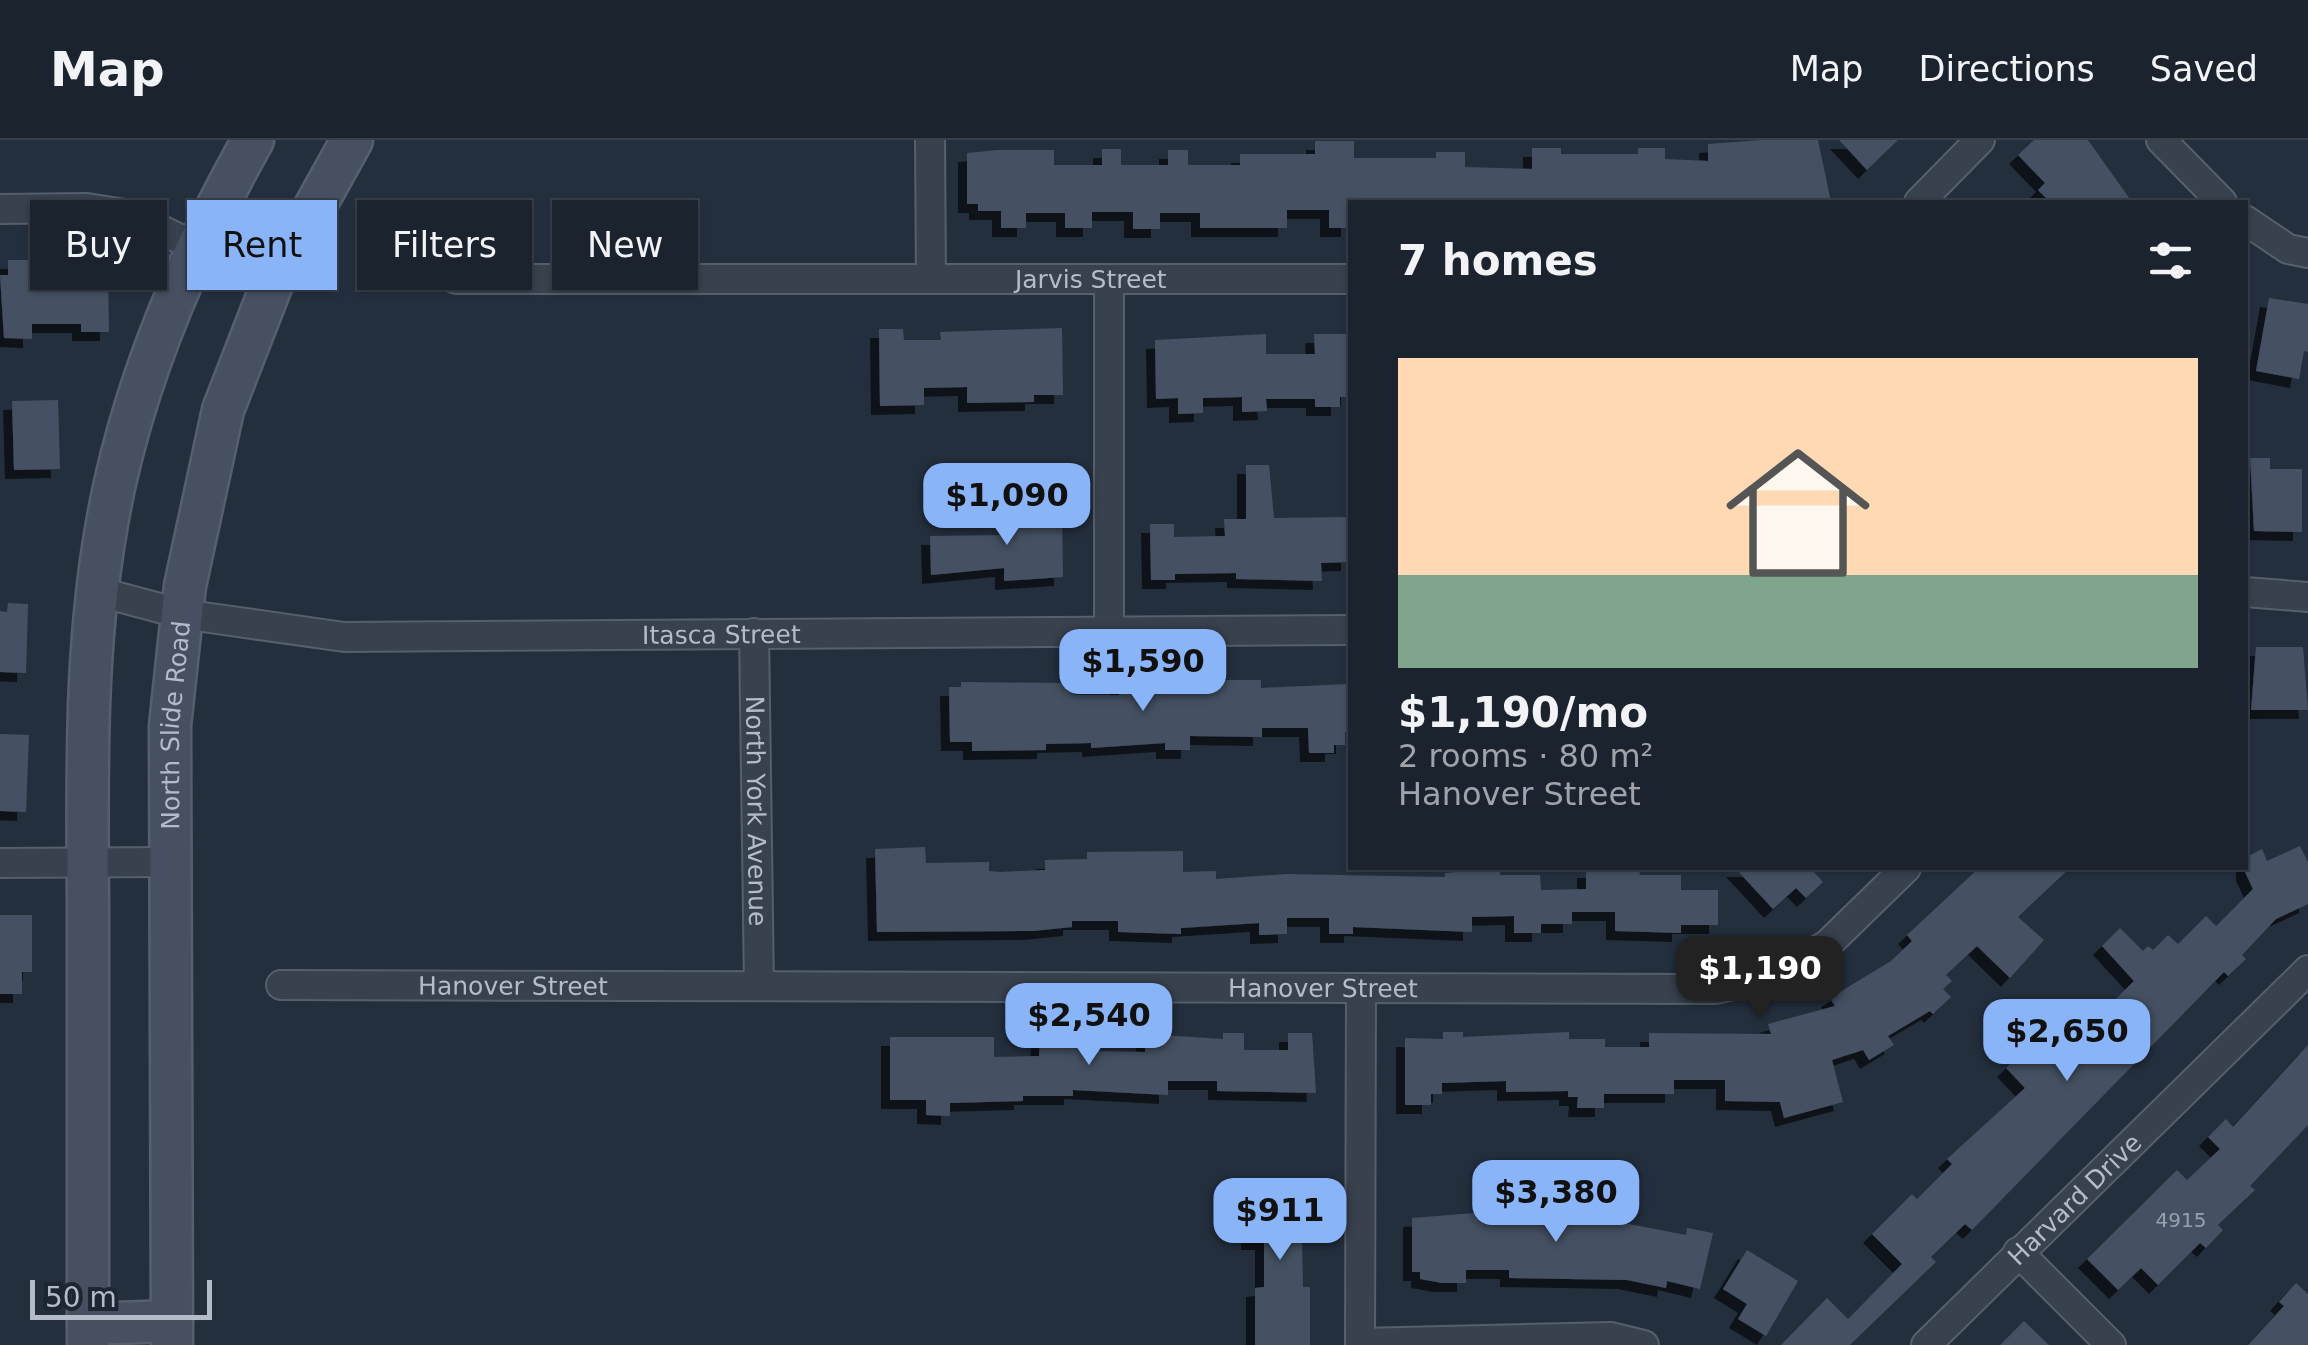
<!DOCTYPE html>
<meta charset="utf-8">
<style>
:root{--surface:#1b232e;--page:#242b36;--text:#f1f3f6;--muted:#a0a4aa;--line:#39404a;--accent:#8ab4f8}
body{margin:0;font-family:"DejaVu Sans",sans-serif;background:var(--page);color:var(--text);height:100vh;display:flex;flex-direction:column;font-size:38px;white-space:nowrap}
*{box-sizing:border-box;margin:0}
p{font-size:32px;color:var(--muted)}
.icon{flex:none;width:55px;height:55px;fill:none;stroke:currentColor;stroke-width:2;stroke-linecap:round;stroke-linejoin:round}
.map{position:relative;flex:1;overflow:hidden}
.panel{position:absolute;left:1348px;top:60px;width:900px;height:670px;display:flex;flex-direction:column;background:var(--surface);border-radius:0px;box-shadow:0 2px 8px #0004,0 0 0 2px var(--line)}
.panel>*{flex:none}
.guide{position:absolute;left:30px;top:60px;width:950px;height:90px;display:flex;gap:20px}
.scale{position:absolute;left:30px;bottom:25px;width:182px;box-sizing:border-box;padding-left:10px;border:5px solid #b4bcc9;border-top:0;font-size:28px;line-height:35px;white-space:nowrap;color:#b4bcc9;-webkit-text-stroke:8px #1d2633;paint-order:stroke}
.price{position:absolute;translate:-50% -85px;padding:0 22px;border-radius:20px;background:var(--accent);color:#111;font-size:32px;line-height:65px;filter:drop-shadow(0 2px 5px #0008)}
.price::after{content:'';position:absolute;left:50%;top:60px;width:30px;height:22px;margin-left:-15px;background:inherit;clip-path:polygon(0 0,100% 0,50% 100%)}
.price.active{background:#222;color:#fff}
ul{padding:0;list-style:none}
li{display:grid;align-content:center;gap:20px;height:530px;padding:0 50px}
li span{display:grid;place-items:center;height:310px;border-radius:0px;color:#555}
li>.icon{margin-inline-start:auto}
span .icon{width:180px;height:180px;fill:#fffc;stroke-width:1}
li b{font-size:42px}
h2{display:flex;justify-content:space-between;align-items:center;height:120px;padding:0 50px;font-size:42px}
.pill{padding:0 35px;border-radius:0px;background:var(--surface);box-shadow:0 2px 8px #0004,0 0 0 2px var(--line);font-size:35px;line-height:90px}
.pill.active{background:var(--accent);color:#111}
header{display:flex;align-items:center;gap:60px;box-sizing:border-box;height:140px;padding:0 50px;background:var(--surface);border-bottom:2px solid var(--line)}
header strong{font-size:48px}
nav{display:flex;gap:55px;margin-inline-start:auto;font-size:35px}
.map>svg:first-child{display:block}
</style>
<header>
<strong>Map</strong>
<nav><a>Map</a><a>Directions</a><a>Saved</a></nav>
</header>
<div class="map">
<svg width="2308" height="1205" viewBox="0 0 2308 1205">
<defs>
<filter id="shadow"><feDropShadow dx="-9" dy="9" stdDeviation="0" flood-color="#0009"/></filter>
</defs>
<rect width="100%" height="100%" fill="#242f3e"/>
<g fill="#455162" filter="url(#shadow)">
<polygon points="1762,0 1818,0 1831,62 1350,62 1350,88 1329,88 1329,70 1287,70 1287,88 1200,88 1200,73 1160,73 1160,89 1133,89 1133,72 1092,72 1092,88 1065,88 1065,73 1026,73 1026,88 1001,88 1001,71 978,71 978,64 967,64 967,13 998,10 1054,10 1054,25 1102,25 1102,9 1121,9 1121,25 1168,25 1168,10 1188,10 1188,25 1240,25 1240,14 1315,14 1315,1 1354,1 1354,18 1436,18 1436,12 1465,12 1465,27 1532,29 1532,8 1561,8 1561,14 1638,14 1638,8 1665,8 1665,19 1708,21 1708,4"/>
<polygon points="1839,0 1898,0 1867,30"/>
<polygon points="2034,0 2088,0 2132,62 2050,62 2038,50 2045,43 2018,15"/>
<polygon points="8,120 77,120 78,139 108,138 109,192 81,192 81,184 32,184 32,199 4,198 0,135 8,135"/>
<polygon points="2269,158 2308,164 2308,212 2304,211 2299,239 2256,231"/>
<polygon points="1062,188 1063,255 1034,255 1034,262 967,263 967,247 924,248 924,265 880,266 879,189 903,189 904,200 941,200 940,192"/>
<polygon points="1266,194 1266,214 1315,214 1314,194 1350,194 1350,257 1340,257 1340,267 1315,267 1315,259 1266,259 1267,271 1242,272 1242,257 1203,258 1203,273 1178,274 1178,258 1156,259 1155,200"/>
<polygon points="58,260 60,329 14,330 12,261"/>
<polygon points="2250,318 2270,318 2270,329 2302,329 2302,392 2254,391"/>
<polygon points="1246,325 1269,325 1274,378 1350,377 1350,422 1321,423 1322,441 1236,439 1236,433 1175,434 1175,440 1151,440 1150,384 1174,384 1174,397 1225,396 1224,379 1246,379"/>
<polygon points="1062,367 1063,437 1004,441 1004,428 931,435 930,396 1003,395 1003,389 1014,389 1014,368"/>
<polygon points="8,463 28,464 26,533 0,532 0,471 7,472"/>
<polygon points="2256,507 2303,507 2308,570 2251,570"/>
<polygon points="1143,540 1261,540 1261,548 1350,544 1350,592 1345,592 1345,605 1334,605 1334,613 1309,613 1308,588 1262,588 1262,597 1190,596 1190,610 1165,610 1165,603 1091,608 1091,603 1046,604 1046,610 972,611 972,602 950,602 949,547 961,547 961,542 1066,543 1067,551 1074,551 1074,555 1119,555 1119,541"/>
<polygon points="0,594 29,595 26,672 0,671"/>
<polygon points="2300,706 2308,722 2308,764 2276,779 2242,815 2246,819 2228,836 2224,832 1972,1090 1965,1084 1931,1117 1936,1122 1850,1205 1781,1205 1827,1158 1848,1179 1902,1124 1872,1094 1912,1054 1917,1059 1952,1024 1947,1019 2025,948 2006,928 2031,904 2022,895 2044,875 2071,903 2134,841 2102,806 2120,788 2143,811 2148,806 2153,810 2168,795 2178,804 2206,776 2216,786 2253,749 2245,732 2245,718 2262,709 2267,721"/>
<polygon points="925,707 926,723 989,722 989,731 999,732 1045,730 1045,720 1087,719 1087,712 1183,711 1183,732 1216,731 1216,739 1286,734 1445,737 1445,733 1500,728 1500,735 1540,735 1541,750 1586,749 1586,729 1639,729 1640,735 1681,735 1681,750 1718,750 1718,785 1681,785 1681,793 1615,791 1615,772 1572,772 1572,784 1541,784 1541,793 1514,793 1514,776 1472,777 1472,792 1353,787 1353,794 1329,794 1329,778 1287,778 1287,794 1259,795 1259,783 1181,788 1181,794 1118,792 1118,781 1072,781 1072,787 1033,791 877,792 875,709"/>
<polygon points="1735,728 1819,728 1814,732 1823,742 1806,758 1796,748 1773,769"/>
<polygon points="1979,728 2070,728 2018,777 2044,800 2010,838 1977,806 1946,835 1952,841 1943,849 1951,857 1933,874 1930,871 1888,896 1894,905 1869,920 1863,910 1832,920 1843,962 1784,978 1780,962 1725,961 1725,940 1674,940 1674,954 1604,954 1604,968 1577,968 1578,957 1568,957 1568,951 1506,952 1506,941 1442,943 1442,954 1431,954 1431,965 1405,965 1405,898 1443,899 1443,892 1463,892 1463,897 1569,892 1569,899 1605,899 1605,907 1649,907 1649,893 1771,894 1768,884 1835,866 1830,858 1891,821 1912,801 1907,795"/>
<polygon points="0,775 32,775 32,832 22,832 22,854 0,854"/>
<polygon points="1223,893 1244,893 1244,910 1288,910 1288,893 1312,893 1316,953 1217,951 1217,941 1168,941 1168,955 1073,950 1073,956 1023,956 1023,961 950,963 950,976 926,975 926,960 890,960 890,897 994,897 994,917 1039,916 1040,899 1075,900 1075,894 1098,894 1098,911 1145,912 1145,894 1223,899"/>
<polygon points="2308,905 2308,985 2250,1046 2255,1050 2218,1085 2223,1090 2206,1108 2200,1103 2158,1145 2141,1128 2118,1150 2087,1119 2177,1030 2187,1040 2220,1009 2208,997 2226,979 2233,987"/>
<polygon points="1261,1039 1282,1039 1282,1051 1311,1052 1310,1090 1302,1102 1303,1147 1310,1147 1310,1205 1255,1205 1255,1148 1264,1147 1264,1101 1250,1101 1250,1080 1240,1080 1240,1054 1261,1054"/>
<polygon points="1557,1043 1592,1043 1592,1067 1603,1067 1603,1079 1686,1095 1687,1088 1713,1093 1700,1149 1667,1141 1666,1148 1627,1140 1509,1138 1509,1130 1466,1130 1466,1143 1442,1143 1420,1139 1420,1132 1412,1132 1412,1078 1487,1072 1487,1059 1512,1059 1512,1075 1557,1074"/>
<polygon points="1747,1110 1798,1141 1766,1196 1738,1179 1747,1164 1723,1149"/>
<polygon points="2296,1143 2308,1154 2308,1205 2248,1205 2284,1166 2279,1162"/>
<polygon points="2024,1181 2049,1205 2000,1205"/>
</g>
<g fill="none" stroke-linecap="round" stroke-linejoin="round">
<g stroke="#565f6c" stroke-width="32">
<g id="street">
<polyline points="930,0 931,139"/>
<polyline points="2161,0 2222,62"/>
<polyline points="1919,62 1980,0"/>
<polyline points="0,69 87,68 131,75 272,144"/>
<polyline points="2245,80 2288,109 2308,113"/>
<path id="s1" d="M 414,122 L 457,139 L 1350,139"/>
<polyline points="1109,139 1109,490"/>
<path id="s2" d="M 96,451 L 182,474 L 344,497 L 1350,490"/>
<polyline points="2245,452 2308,457"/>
<path id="s3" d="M 754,493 L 759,846"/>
<polyline points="0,723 172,722"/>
<path id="s4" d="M 281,845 L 1716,849 L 1773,836 L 1827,805 L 1906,728"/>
<polyline points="2018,1112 2111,1205"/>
<polyline points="1360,1203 1611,1197 1644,1205"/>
<polyline points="1360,1205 1361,848"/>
<path id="s5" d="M 1926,1205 L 2308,830"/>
</g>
</g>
<g stroke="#565f6c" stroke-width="45">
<g id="secondary">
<polyline points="88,1184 172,1181"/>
<path d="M 88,1205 C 88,1059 88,912 88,766 C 87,623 84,483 115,343 C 142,222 192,108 253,0"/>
<path id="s6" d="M 172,1205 L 170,586 L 185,446 L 223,270 L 272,144 L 352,0"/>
</g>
</g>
<use href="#street" stroke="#38414e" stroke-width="28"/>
<use href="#secondary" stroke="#465061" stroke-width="40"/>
</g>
<g text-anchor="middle" stroke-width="8" stroke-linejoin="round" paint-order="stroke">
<g font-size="20" fill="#98a1af">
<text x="2181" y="1087">4915</text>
</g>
<g font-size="25" fill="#b4bcc9" stroke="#1d2633">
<text dy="9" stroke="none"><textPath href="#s1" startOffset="680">Jarvis Street</textPath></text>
<text dy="9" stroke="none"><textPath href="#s2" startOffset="630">Itasca Street</textPath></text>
<text dy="9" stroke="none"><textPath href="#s6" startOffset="620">North Slide Road</textPath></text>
<text dy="9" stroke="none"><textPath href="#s3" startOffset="178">North York Avenue</textPath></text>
<text dy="9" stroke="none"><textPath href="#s4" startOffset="232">Hanover Street</textPath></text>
<text dy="9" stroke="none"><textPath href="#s4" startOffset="1042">Hanover Street</textPath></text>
<text dy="9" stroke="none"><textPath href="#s5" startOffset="208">Harvard Drive</textPath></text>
</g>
</g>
</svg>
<div class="scale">50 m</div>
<b class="price" style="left:1007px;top:408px">$1,090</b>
<b class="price" style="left:1143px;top:574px">$1,590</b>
<b class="price active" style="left:1760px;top:881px">$1,190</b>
<b class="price" style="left:1089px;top:928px">$2,540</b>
<b class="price" style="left:2067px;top:944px">$2,650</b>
<b class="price" style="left:1556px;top:1105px">$3,380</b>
<b class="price" style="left:1280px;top:1123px">$911</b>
<div class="guide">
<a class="pill">Buy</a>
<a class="pill active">Rent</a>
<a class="pill">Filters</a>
<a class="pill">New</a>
</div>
<section class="panel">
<h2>7 homes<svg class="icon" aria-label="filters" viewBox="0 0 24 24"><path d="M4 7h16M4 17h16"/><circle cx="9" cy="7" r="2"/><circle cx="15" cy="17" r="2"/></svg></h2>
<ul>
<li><span style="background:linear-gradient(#ffd9b3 70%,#7fa58c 0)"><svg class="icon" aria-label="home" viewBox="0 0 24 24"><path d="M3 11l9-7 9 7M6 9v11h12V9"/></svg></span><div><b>$1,190/mo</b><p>2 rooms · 80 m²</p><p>Hanover Street</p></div></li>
</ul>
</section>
</div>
